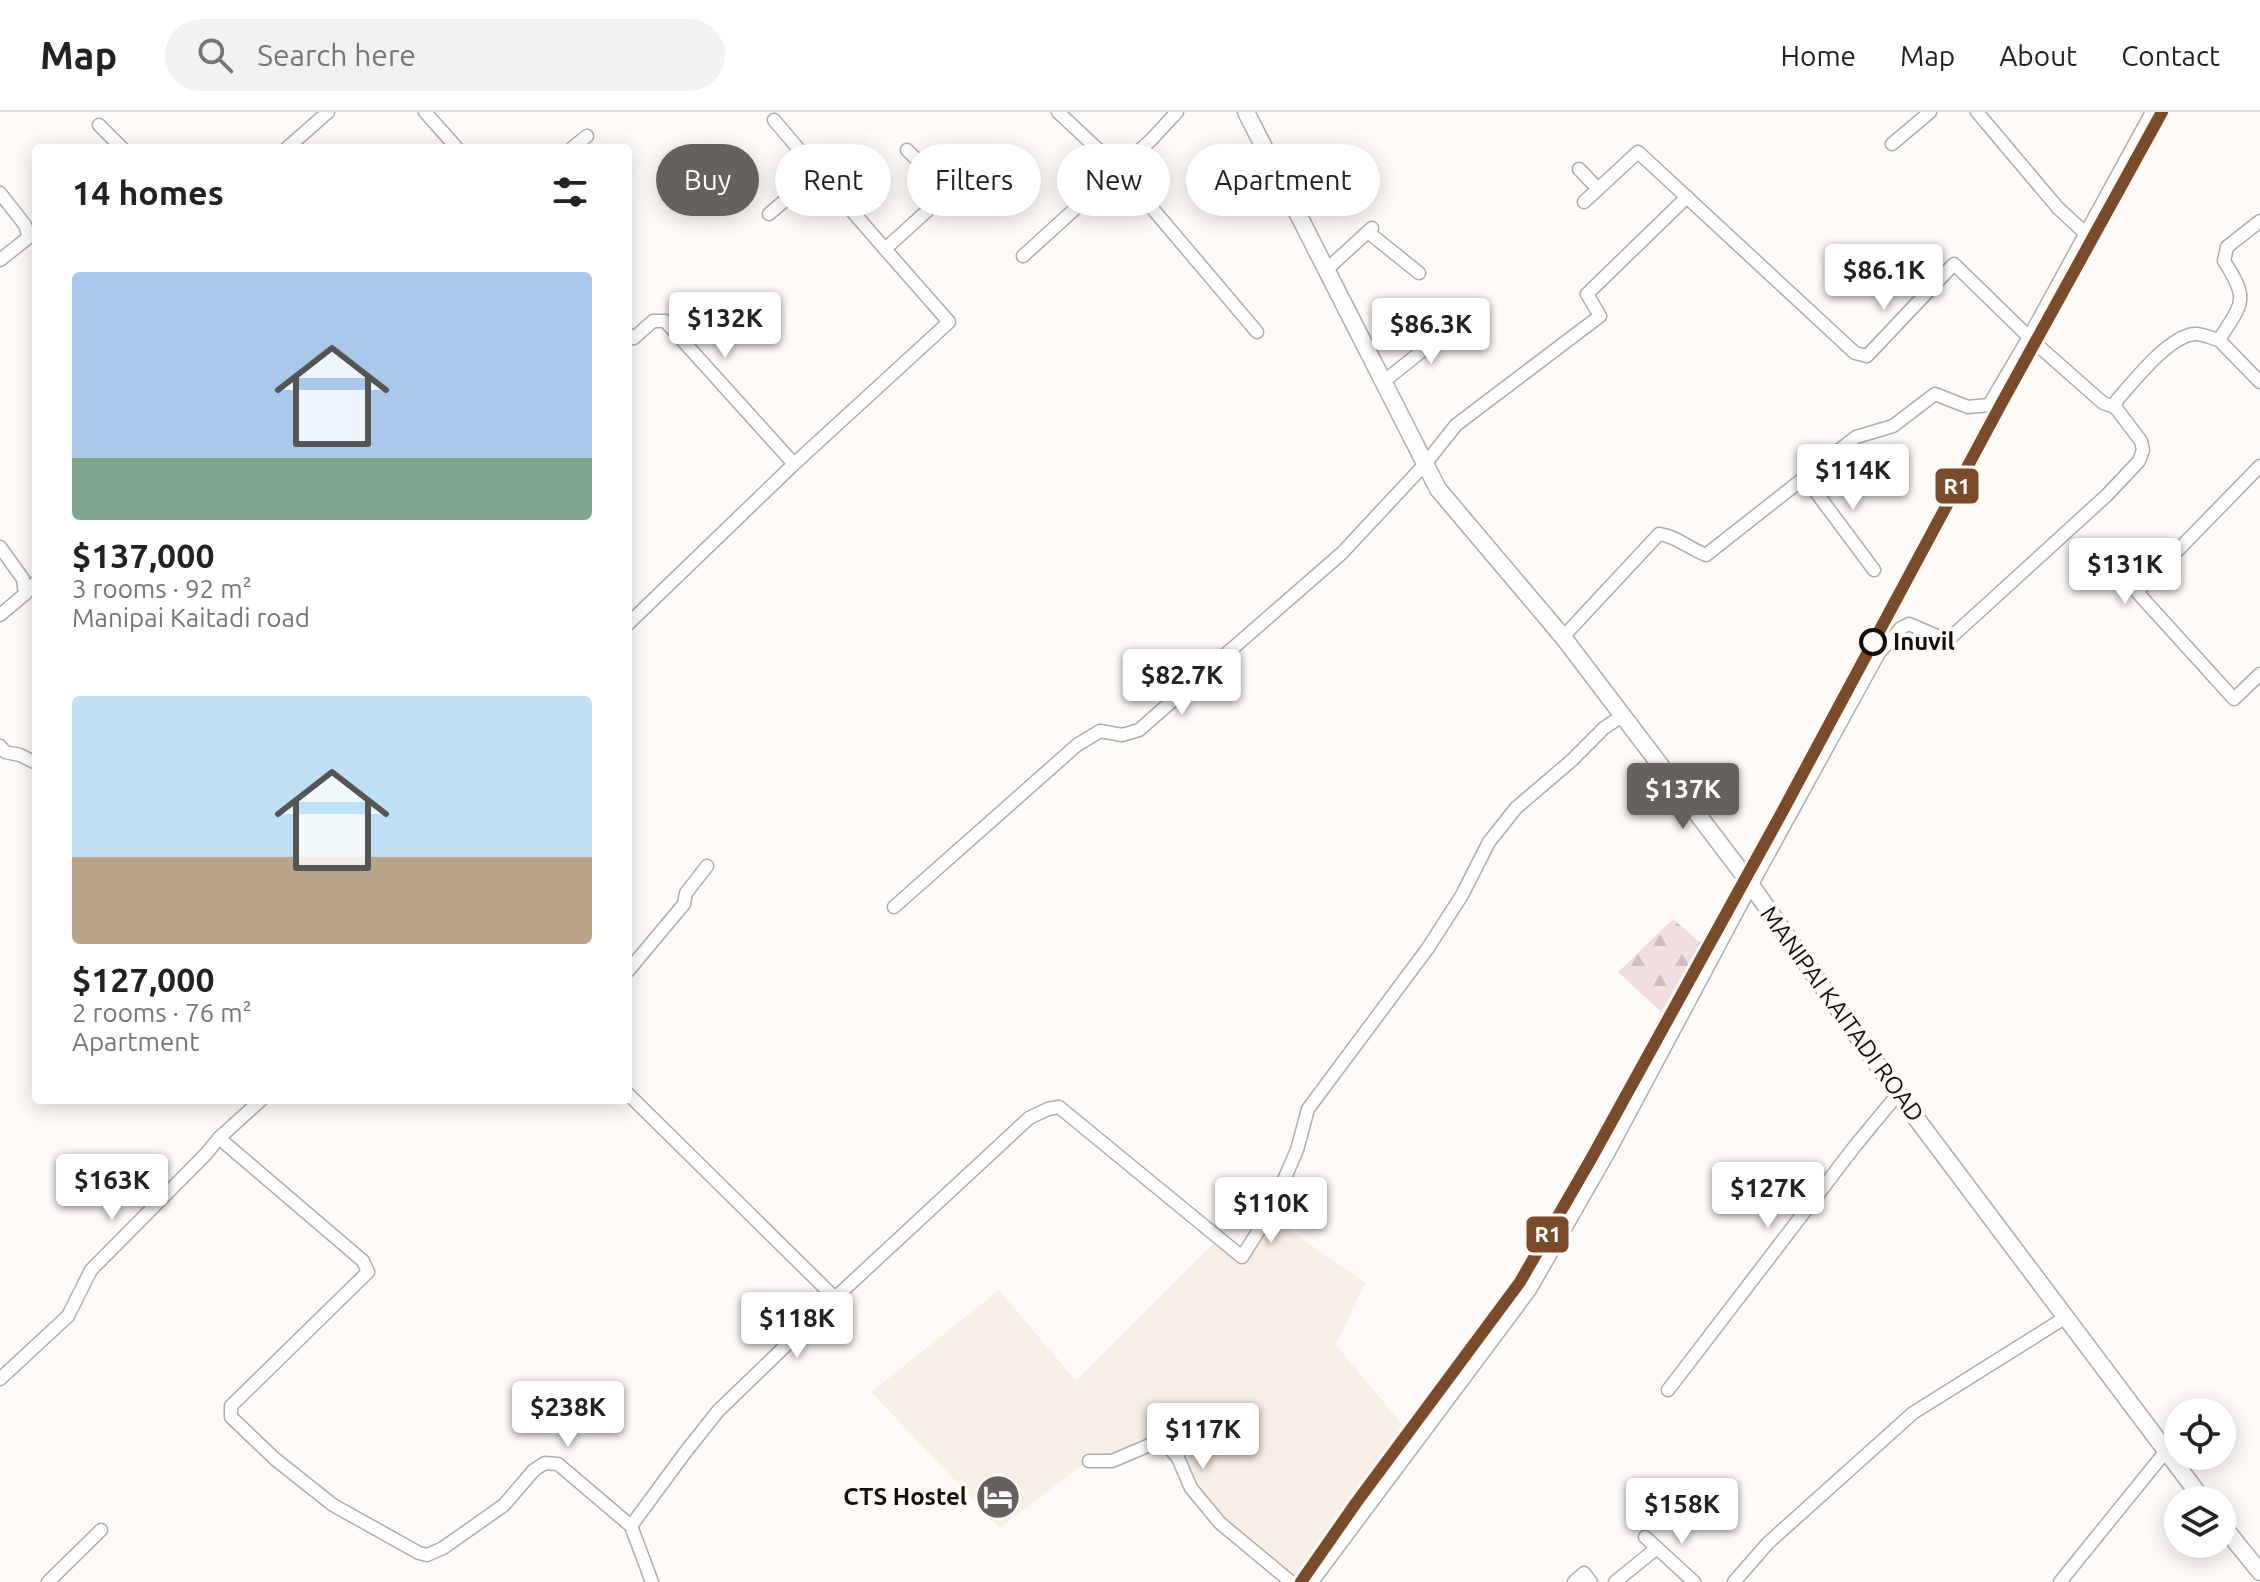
<!DOCTYPE html>
<meta charset="utf-8">
<style>
:root{--surface:#fff;--page:#f2f2f2;--text:#222;--muted:#767676;--line:#e0e0e0;--accent:#66615d}
body{margin:0;font-family:Ubuntu,sans-serif;background:var(--page);color:var(--text);height:100vh;display:flex;flex-direction:column;font-size:30px;white-space:nowrap}
*{box-sizing:border-box;margin:0}
p{font-size:26px;color:var(--muted)}
.icon{flex:none;width:44px;height:44px;fill:none;stroke:currentColor;stroke-width:2;stroke-linecap:round;stroke-linejoin:round}
.map{position:relative;flex:1;overflow:hidden}
.drawer{position:absolute;left:32px;top:32px;width:600px;height:960px;display:flex;flex-direction:column;background:var(--surface);border-radius:8px;box-shadow:0 4px 20px #0003}
.drawer>*{flex:none}
.guide{position:absolute;left:656px;top:32px;width:760px;height:72px;display:flex;gap:16px}
.buttons{position:absolute;left:2164px;top:1286px;display:grid;gap:16px}
.buttons a{display:grid;place-items:center;width:72px;height:72px;border-radius:50%;background:var(--surface);box-shadow:0 4px 20px #0003;font-size:40px}
.price{position:absolute;translate:-50% -68px;padding:0 18px;border-radius:8px;background:#fff;color:#222;font-size:26px;line-height:52px;filter:drop-shadow(0 2px 4px #0008)}
.price::after{content:'';position:absolute;left:50%;top:48px;width:24px;height:18px;margin-left:-12px;background:inherit;clip-path:polygon(0 0,100% 0,50% 100%)}
.price.current{background:var(--accent);color:#fff}
ul{padding:0;list-style:none}
li{display:grid;align-content:center;gap:16px;height:424px;padding:0 40px}
li span{display:grid;place-items:center;height:248px;border-radius:8px;color:#555}
li>.icon{margin-inline-start:auto}
span .icon{width:144px;height:144px;fill:#fffc;stroke-width:1}
li b{font-size:34px}
h2{display:flex;justify-content:space-between;align-items:center;height:96px;padding:0 40px;font-size:34px}
.chip{padding:0 28px;border-radius:36px;background:var(--surface);box-shadow:0 4px 20px #0003;font-size:28px;line-height:72px}
.chip.current{background:var(--accent);color:#fff}
header{display:flex;align-items:center;gap:48px;box-sizing:border-box;height:112px;padding:0 40px;background:var(--surface);border-bottom:2px solid var(--line)}
header strong{font-size:38px}
nav{display:flex;gap:44px;margin-inline-start:auto;font-size:28px}
.search{width:560px;height:72px;background:var(--page);display:flex;align-items:center;gap:20px;box-sizing:border-box;padding:0 28px;border-radius:44px;color:var(--muted);font-size:30px}
.map>svg:first-child{display:block}
</style>
<header>
<strong>Map</strong>
<div class="search"><svg class="icon" aria-label="search" viewBox="0 0 24 24"><circle cx="10" cy="10" r="6"/><path d="M15 15l6 6"/></svg>Search here</div>
<nav><a>Home</a><a>Map</a><a>About</a><a>Contact</a></nav>
</header>
<div class="map">
<svg width="2260" height="1470" viewBox="0 0 2260 1470">
<defs>
<pattern id="forest-firs" width="22" height="20" patternUnits="userSpaceOnUse" patternTransform="scale(2)"><rect width="22" height="20" fill="#f3dddf"/><path d="M5 1l3.5 6h-7zM16 11l3.5 6h-7z" fill="#cfbcbe"/></pattern>
</defs>
<rect width="100%" height="100%" fill="#fdfaf8"/>
<polygon fill="#f7eee6" points="1274,1107 1365,1171 1336,1233 1405,1316 1293,1469 1222,1410 1193,1375 1170,1334 1090,1347 1000,1416 871,1280 999,1178 1076,1269 1215,1130 1242,1152"/>
<polygon fill="url(#forest-firs)" points="1673,807 1711,840 1672,910 1618,860"/>
<g fill="none" stroke-linecap="round" stroke-linejoin="round">
<g stroke="#b0aca8" stroke-width="15">
<g id="minor">
<polyline points="425,0 457,36"/>
<polyline points="1058,0 1119,57 1257,220"/>
<polyline points="1977,0 2058,96 2085,121"/>
<polyline points="774,8 818,60"/>
<polyline points="99,13 122,36"/>
<polyline points="1892,32 1930,0"/>
<polyline points="287,36 328,0"/>
<polyline points="572,36 587,24"/>
<polyline points="1579,57 1598,77"/>
<polyline points="0,81 25,113 29,125 0,148"/>
<polyline points="1584,90 1638,40 1855,241 1867,244 1954,152 2035,231 2103,291 2115,295"/>
<polyline points="769,102 818,60 885,137"/>
<path d="M 2260,109 L 2227,135 L 2224,149 C 2250,189 2242,191 2219,228 L 2260,270"/>
<polyline points="1368,120 1419,161"/>
<polyline points="1023,144 1151,28 1177,0"/>
<polyline points="1326,158 1372,116"/>
<polyline points="628,222 634,226 653,209 665,209 794,352"/>
<polyline points="1383,270 1457,211"/>
<polyline points="2260,354 2137,480 2234,587 2260,562"/>
<polyline points="1804,364 1874,458"/>
<polyline points="0,435 23,467 25,482 0,503"/>
<polyline points="25,482 36,470"/>
<polyline points="628,512 794,352 949,210 885,137 949,79 907,38"/>
<path d="M 1563,525 L 1659,422 C 1676,424 1690,437 1706,443 L 1856,325 L 1893,314 L 1935,282 L 1968,295 L 1989,293 L 2029,225 L 2152,0"/>
<polyline points="0,634 5,640 20,643 36,651"/>
<polyline points="894,795 1077,633 1100,619 1122,623 1139,618 1342,441 1425,352 1456,313 1600,204 1587,182 1687,85"/>
<polyline points="628,859 684,792 686,781 707,754"/>
<polyline points="628,982 835,1186"/>
<polyline points="219,1026 363,1149 368,1160 231,1294 231,1305 275,1347 333,1393 419,1441 427,1443 443,1436 504,1393 534,1358 545,1351 558,1352 631,1414 652,1470"/>
<polyline points="0,1267 68,1204 91,1158 206,1042 219,1026 261,988"/>
<polyline points="1668,1278 1855,1034 1898,982"/>
<polyline points="1089,1349 1112,1349 1152,1332 1169,1336 1178,1346 1191,1376 1220,1411 1291,1470"/>
<polyline points="631,1414 684,1342 718,1299 835,1186 1029,1006 1048,997 1059,995 1242,1145 1269,1102 1297,1038 1308,997 1428,836 1462,783 1489,730 1516,696 1571,649 1604,616 1622,604"/>
<polyline points="1645,1425 1694,1470"/>
<polyline points="48,1470 101,1418"/>
<path d="M 1312,1470 L 1530,1178 L 1609,1040 L 1751,774 L 1879,541 L 1901,516 L 1909,512 L 1944,527 L 1949,527 L 2107,383 L 2139,349 L 2143,338 L 2141,329 L 2115,295 L 2117,288 C 2134,269 2168,225 2194,222 C 2201,221 2211,226 2219,228"/>
<polyline points="1574,1470 1584,1461 1591,1470"/>
<polyline points="1615,1470 1657,1436"/>
<polyline points="1734,1470 1768,1431 1913,1301 2066,1205"/>
<polyline points="2060,1470 2166,1339"/>
</g>
</g>
<g stroke="#b0aca8" stroke-width="19">
<g id="major">
<polyline points="1246,0 1438,377 1563,525 1746,766 1898,982 2203,1388"/>
<polyline points="2222,1413 2260,1460"/>
</g>
</g>
<use href="#minor" stroke="#fffefe" stroke-width="12"/>
<use href="#major" stroke="#fffefe" stroke-width="16"/>
<g stroke="#fefaf7" stroke-width="18">
<polyline id="rail-1" points="1301,1470 1356,1391 1520,1170 1591,1047 1780,704 2000,294 2162,0"/>
</g>
<use href="#rail-1" stroke="#7a4b2a" stroke-width="12"/>
</g>
<defs>
<g id="hotel-disc" transform="scale(2.3)"><circle r="9.5" fill="#66615d" stroke="#fefaf7"/><path d="M-6-4.5h1.5V1H6V5H4.5V3h-9V5H-6ZM-4 0a1.8 1.8 0 1 1 3.6 0ZM.5 0V-2.5h3Q6-2.5 6 0Z" fill="#fff"/></g>
</defs>
<g fill-rule="evenodd">
<use href="#hotel-disc" x="998" y="1385"/>
</g>
<circle fill="#fefaf7" stroke="#140f09" stroke-width="4" cx="1873" cy="530" r="12"/>
<g text-anchor="middle" stroke-width="8" stroke-linejoin="round" paint-order="stroke">
<g font-size="24" font-weight="bold" fill="#140f09" stroke="#fefaf7" text-anchor="start">
<text x="1893" y="538">Inuvil</text>
</g>
<g font-size="24" fill="#140f09" stroke="#fefaf7">
<text transform="translate(1842 902) rotate(54)" y="8">MANIPAI KAITADI ROAD</text>
</g>
<g font-size="24" font-weight="bold" fill="#140f09" stroke="#fefaf7" text-anchor="end">
<text x="967" y="1393">CTS Hostel</text>
</g>
</g>
<g stroke="#fefaf7" stroke-width="3">
<rect x="1934" y="355" width="46" height="38" rx="8" fill="#7a4b2a"/>
<rect x="1525" y="1103" width="45" height="39" rx="8" fill="#7a4b2a"/>
</g>
<g font-size="22" text-anchor="middle" font-weight="bold" fill="#fff">
<text x="1957" y="382">R1</text>
<text x="1548" y="1130">R1</text>
</g>
</svg>
<div class="buttons">
<a><svg class="icon" aria-label="locate" viewBox="0 0 24 24"><circle cx="12" cy="12" r="6"/><path d="M12 2v4M12 18v4M2 12h4M18 12h4"/></svg></a>
<a><svg class="icon" aria-label="layers" viewBox="0 0 24 24"><path d="M12 4l9 5-9 5-9-5zM3 14l9 5 9-5"/></svg></a>
</div>
<b class="price" style="left:1884px;top:200px">$86.1K</b>
<b class="price" style="left:725px;top:248px">$132K</b>
<b class="price" style="left:1431px;top:254px">$86.3K</b>
<b class="price" style="left:1853px;top:400px">$114K</b>
<b class="price" style="left:2125px;top:494px">$131K</b>
<b class="price" style="left:1182px;top:605px">$82.7K</b>
<b class="price current" style="left:1683px;top:719px">$137K</b>
<b class="price" style="left:112px;top:1110px">$163K</b>
<b class="price" style="left:1768px;top:1118px">$127K</b>
<b class="price" style="left:1271px;top:1133px">$110K</b>
<b class="price" style="left:797px;top:1248px">$118K</b>
<b class="price" style="left:568px;top:1337px">$238K</b>
<b class="price" style="left:1203px;top:1359px">$117K</b>
<b class="price" style="left:1682px;top:1434px">$158K</b>
<div class="guide">
<a class="chip current">Buy</a>
<a class="chip">Rent</a>
<a class="chip">Filters</a>
<a class="chip">New</a>
<a class="chip">Apartment</a>
</div>
<section class="drawer">
<h2>14 homes<svg class="icon" aria-label="filters" viewBox="0 0 24 24"><path d="M4 7h16M4 17h16"/><circle cx="9" cy="7" r="2"/><circle cx="15" cy="17" r="2"/></svg></h2>
<ul>
<li><span style="background:linear-gradient(#a9c7e8 75%,#7fa58c 0)"><svg class="icon" aria-label="home" viewBox="0 0 24 24"><path d="M3 11l9-7 9 7M6 9v11h12V9"/></svg></span><div><b>$137,000</b><p>3 rooms · 92 m²</p><p>Manipai Kaitadi road</p></div></li>
<li><span style="background:linear-gradient(#bfe0f5 65%,#b9a48a 0)"><svg class="icon" aria-label="home" viewBox="0 0 24 24"><path d="M3 11l9-7 9 7M6 9v11h12V9"/></svg></span><div><b>$127,000</b><p>2 rooms · 76 m²</p><p>Apartment</p></div></li>
</ul>
</section>
</div>
